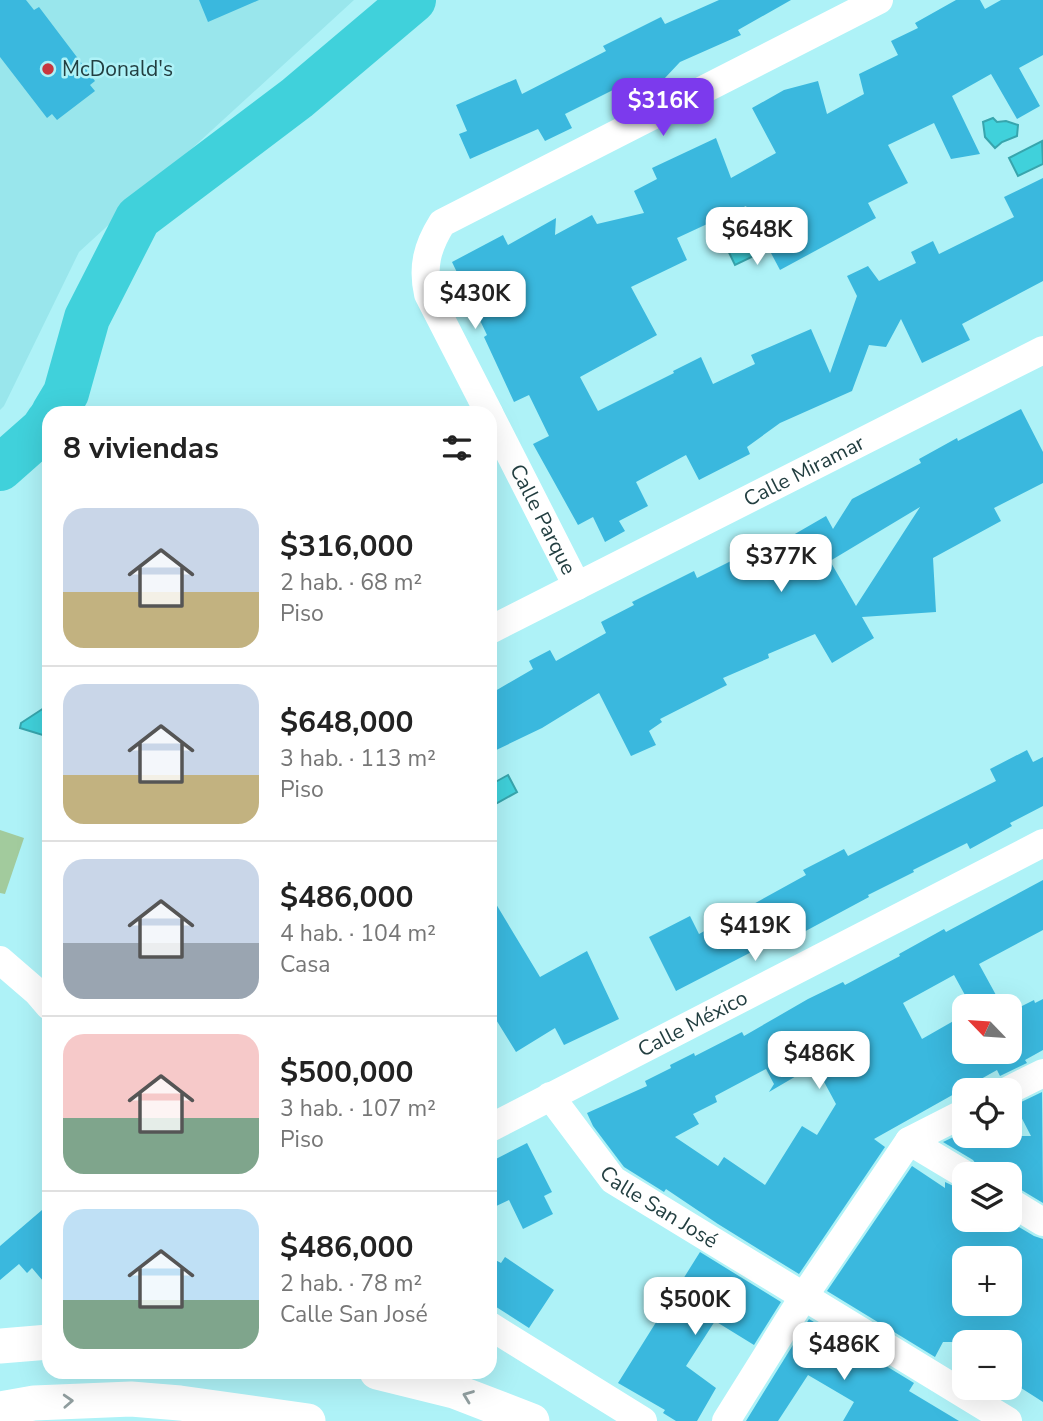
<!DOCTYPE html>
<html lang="es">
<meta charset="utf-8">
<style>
:root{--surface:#fff;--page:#f2f2f2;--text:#222;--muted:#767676;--line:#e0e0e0;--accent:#7c3aed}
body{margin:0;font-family:"Nunito Sans",sans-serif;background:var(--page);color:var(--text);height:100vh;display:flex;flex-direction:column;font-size:26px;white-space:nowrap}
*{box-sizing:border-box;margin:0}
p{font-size:23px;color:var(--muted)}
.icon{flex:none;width:38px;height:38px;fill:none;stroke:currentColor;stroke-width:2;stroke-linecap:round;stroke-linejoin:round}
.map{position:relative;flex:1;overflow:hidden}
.sheet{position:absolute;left:42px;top:406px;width:455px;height:973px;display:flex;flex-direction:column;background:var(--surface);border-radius:21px;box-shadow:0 7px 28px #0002}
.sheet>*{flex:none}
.needle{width:46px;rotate:295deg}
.buttons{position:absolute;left:952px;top:994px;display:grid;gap:14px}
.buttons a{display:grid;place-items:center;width:70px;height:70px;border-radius:14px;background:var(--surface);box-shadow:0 7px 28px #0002;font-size:35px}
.price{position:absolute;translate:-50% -60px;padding:0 16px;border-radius:14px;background:#fff;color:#222;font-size:23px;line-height:46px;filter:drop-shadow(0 2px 4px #0008)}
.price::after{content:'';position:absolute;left:50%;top:42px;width:21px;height:16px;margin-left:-10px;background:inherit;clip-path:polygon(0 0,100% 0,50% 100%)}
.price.selected{background:var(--accent);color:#fff}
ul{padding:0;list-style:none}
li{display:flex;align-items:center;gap:21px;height:175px;padding:0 21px}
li+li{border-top:2px solid var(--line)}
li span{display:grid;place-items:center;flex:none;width:196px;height:140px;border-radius:21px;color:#555}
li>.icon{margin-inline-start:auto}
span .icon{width:84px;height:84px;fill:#fffc;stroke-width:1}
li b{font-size:30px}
h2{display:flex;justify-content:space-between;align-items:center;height:84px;padding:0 21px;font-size:30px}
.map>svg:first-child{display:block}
</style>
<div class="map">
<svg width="1043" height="1421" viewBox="0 0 1043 1421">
<rect width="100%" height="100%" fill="#aef2f7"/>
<polygon fill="#99e6ec" points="0,0 354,0 79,252 4,406 0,410"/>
<polygon fill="#a2cb9d" points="0,830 24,838 5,894 0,893"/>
<g fill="#40d1db" stroke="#37a5ad" stroke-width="2">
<polygon points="993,118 997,122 1006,121 1018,125 1017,136 1002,142 995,148 985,137 983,122"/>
<polygon points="1042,141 1043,164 1018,176 1009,158"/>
<polygon points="756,233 764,251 735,265 723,240 734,234 738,242"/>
<polygon points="44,708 49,714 49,737 20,728 21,723"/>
<polygon points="508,775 517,792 490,807 490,785"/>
</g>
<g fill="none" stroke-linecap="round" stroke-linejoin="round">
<g stroke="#40d1db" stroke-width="46">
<polyline points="54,413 66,393 87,318 138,218 297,98 413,0"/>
<polyline points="0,468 43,430 49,421"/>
</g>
</g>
<g fill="#3ab8de" fill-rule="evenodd">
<polygon points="0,0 26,0 34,10 39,7 95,81 90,85 95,91 57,120 52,114 47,118 0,57"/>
<polygon points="199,0 259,0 208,22"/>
<polygon points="719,0 791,0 738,30 741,35 680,62 664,79 637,93 631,81 565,114 572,128 545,141 538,129 470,159 459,134 467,131 456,105 516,79 522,94 606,51 603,46 661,17 665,24"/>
<polygon points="956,0 980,0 985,9 1001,0 1043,0 1043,55 1019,68 1040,106 1017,119 991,74 952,96 980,154 951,159 934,123 888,145 908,183 868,203 876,218 780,270 746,206 677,238 687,260 631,287 657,335 580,377 598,411 674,373 673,371 701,357 713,384 755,364 751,355 811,329 830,373 857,296 847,276 868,266 879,281 916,263 911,252 933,241 939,254 1014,217 1004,197 1043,178 1043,281 962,324 970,340 922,363 901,319 886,347 869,345 852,391 780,423 747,447 750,454 699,480 686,455 636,482 648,506 619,521 625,531 605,542 593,517 578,525 533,444 549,436 529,395 514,402 484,337 487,335 452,262 503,235 508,245 556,218 555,235 592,215 597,224 644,213 634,191 657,179 652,168 716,138 731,178 776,153 752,108 784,90 818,81 827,114 864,94 859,74 898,55 891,41 918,28 915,23"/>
<path d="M 1021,409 L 1043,452 L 1043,483 L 994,508 L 1001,521 L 933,558 L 936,612 L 862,617 L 874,638 L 832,663 L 815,634 L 768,654 L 769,658 L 723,678 L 727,685 L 660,719 L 662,722 L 649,731 L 656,745 L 631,756 L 599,693 L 542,728 L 490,753 L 490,694 L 533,669 L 529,661 L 550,650 L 556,661 L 606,633 L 601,622 L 634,605 L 632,602 L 694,571 L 697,578 L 759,547 L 762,553 L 826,516 L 833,529 L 852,499 L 921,463 L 919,459 L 957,438 L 958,441 ZM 920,507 L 856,606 L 830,561 Z"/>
<polygon points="1027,750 1033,762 1043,757 1043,806 1010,823 1012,826 970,849 967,843 913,870 914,872 868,895 869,897 774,948 771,942 676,991 649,937 690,916 699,934 806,875 803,870 844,849 848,856 996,781 990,769"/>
<path d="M 1043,880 L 1043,930 L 979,964 L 1002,1006 L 971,1006 L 954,975 L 903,1003 L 922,1039 L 964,1015 L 964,1052 L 1010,1052 L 1010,1012 L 1034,1000 L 1035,1003 L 1043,999 L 1043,1050 L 1025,1060 L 1027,1063 L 1000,1076 L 997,1070 L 874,1139 L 885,1147 L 799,1274 L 718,1224 L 666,1189 L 664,1192 L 624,1167 L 593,1126 L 587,1113 L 647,1086 L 645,1081 L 671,1068 L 670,1065 L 694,1053 L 695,1056 L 742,1032 L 744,1036 L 808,999 L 843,982 L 845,985 L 900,956 L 899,954 L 944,929 L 946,932 ZM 815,1065 L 836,1104 L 817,1135 L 802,1126 L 765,1185 L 724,1157 L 718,1166 L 675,1137 L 699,1124 L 693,1114 L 717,1102 L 715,1096 L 766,1069 L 774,1084 L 769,1092 Z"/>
<polygon points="490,894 540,977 587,951 619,1019 564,1045 555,1028 516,1052 490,1010"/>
<polygon points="1042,1092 1043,1203 1010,1183 1010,1174 990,1174 979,1168 973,1160 943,1142 964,1132 964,1136 1031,1136 1015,1105"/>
<polygon points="527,1143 552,1192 544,1196 553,1214 523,1229 509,1200 490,1209 490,1162"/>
<path d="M 912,1166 L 945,1188 L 945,1182 L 964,1191 L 964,1220 L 1007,1220 L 1034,1236 L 1043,1239 L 1043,1402 L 1010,1381 L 1010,1342 L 943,1342 L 935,1357 L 827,1291 ZM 964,1258 L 1010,1258 L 1010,1304 L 964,1304 Z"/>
<polygon points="49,1204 49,1288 32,1268 27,1273 19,1264 0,1280 0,1246"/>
<polygon points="700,1252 781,1302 754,1345 715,1321 686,1366 716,1388 697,1421 676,1421 663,1413 665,1410 618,1383"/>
<polygon points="490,1257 501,1263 505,1257 554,1290 529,1328 490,1303"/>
<polygon points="809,1319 914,1383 909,1391 959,1421 843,1421 854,1402 808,1375 778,1421 746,1421"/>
</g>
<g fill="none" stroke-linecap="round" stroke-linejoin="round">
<g stroke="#fff" stroke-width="28">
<path d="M 489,413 L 428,294 C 422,267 427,247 442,223 L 879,0"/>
<path id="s1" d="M 490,415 L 577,586"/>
<path id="s2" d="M 490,630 L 1043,350"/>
<polyline points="0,960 37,992 49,1006"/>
<polyline points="1009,1090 1043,1073"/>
<path id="s3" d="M 550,1096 L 613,1180 L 1008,1421"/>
<path id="s4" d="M 490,1128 L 1043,843"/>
<polyline points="909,1141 964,1174"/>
<polyline points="1010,1202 1043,1222"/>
<polyline points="490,1326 643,1421"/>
<polyline points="726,1421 804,1296 909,1141 964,1113"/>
</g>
<g stroke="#fff" stroke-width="35">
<polyline points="0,1346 49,1342"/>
<polyline points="377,1372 454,1391 532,1421"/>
<polyline points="0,1409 34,1403 131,1399 180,1403 308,1421"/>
</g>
</g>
<defs><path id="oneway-chevron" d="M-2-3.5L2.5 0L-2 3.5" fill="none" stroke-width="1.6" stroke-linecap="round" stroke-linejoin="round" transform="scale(1.75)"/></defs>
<g stroke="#919fa0">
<use href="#oneway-chevron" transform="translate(468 1396) rotate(-159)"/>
<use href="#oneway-chevron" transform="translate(68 1401) rotate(-3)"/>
</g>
<circle fill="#c7373f" stroke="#aef2f7" stroke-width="2.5" cx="48" cy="69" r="7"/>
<g text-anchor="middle" stroke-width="5" stroke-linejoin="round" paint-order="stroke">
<g font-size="21" fill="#233f41" stroke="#aef2f7" text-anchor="start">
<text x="62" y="76">McDonald's</text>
</g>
<g font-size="21" fill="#233f41" stroke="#aef2f7">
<text dy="7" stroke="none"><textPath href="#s2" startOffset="352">Calle Miramar</textPath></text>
<text dy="7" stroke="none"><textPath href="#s1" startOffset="117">Calle Parque</textPath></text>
<text dy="7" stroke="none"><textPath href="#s4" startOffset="228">Calle México</textPath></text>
<text dy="7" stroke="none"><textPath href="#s3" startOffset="158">Calle San José</textPath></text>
</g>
</g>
</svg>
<div class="buttons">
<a><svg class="needle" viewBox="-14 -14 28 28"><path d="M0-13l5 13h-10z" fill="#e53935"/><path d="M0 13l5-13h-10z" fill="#767676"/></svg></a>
<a><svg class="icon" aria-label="locate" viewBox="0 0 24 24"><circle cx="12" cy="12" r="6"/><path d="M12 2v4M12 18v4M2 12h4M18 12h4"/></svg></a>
<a><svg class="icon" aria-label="layers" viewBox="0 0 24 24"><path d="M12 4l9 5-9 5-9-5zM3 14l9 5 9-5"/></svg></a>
<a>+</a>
<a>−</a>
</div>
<b class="price selected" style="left:663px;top:138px">$316K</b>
<b class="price" style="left:757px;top:267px">$648K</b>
<b class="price" style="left:475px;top:331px">$430K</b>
<b class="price" style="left:781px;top:594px">$377K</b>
<b class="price" style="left:755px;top:963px">$419K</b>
<b class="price" style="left:819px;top:1091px">$486K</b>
<b class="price" style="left:695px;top:1337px">$500K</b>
<b class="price" style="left:844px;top:1382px">$486K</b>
<section class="sheet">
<h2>8 viviendas<svg class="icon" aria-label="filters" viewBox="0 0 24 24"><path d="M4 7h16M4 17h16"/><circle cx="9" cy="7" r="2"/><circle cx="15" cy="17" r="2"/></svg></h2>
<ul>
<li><span style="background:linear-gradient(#c9d6e8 60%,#c2b280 0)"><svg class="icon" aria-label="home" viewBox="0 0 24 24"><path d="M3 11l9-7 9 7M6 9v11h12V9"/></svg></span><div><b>$316,000</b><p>2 hab. · 68 m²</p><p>Piso</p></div></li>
<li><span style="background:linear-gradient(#c9d6e8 65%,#c2b280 0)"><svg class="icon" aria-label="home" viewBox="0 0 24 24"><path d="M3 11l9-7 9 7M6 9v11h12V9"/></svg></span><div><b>$648,000</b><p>3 hab. · 113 m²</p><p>Piso</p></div></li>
<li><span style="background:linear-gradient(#c9d6e8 60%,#9aa5b1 0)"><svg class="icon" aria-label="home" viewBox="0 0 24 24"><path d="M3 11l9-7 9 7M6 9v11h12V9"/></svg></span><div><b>$486,000</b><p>4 hab. · 104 m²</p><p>Casa</p></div></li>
<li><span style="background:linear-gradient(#f6c9c9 60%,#7fa58c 0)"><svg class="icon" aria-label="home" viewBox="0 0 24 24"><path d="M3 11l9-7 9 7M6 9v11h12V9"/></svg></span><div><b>$500,000</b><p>3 hab. · 107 m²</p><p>Piso</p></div></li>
<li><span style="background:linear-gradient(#bfe0f5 65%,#7fa58c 0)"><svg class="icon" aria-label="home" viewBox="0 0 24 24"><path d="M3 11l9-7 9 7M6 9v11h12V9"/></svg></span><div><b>$486,000</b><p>2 hab. · 78 m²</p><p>Calle San José</p></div></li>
</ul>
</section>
</div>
